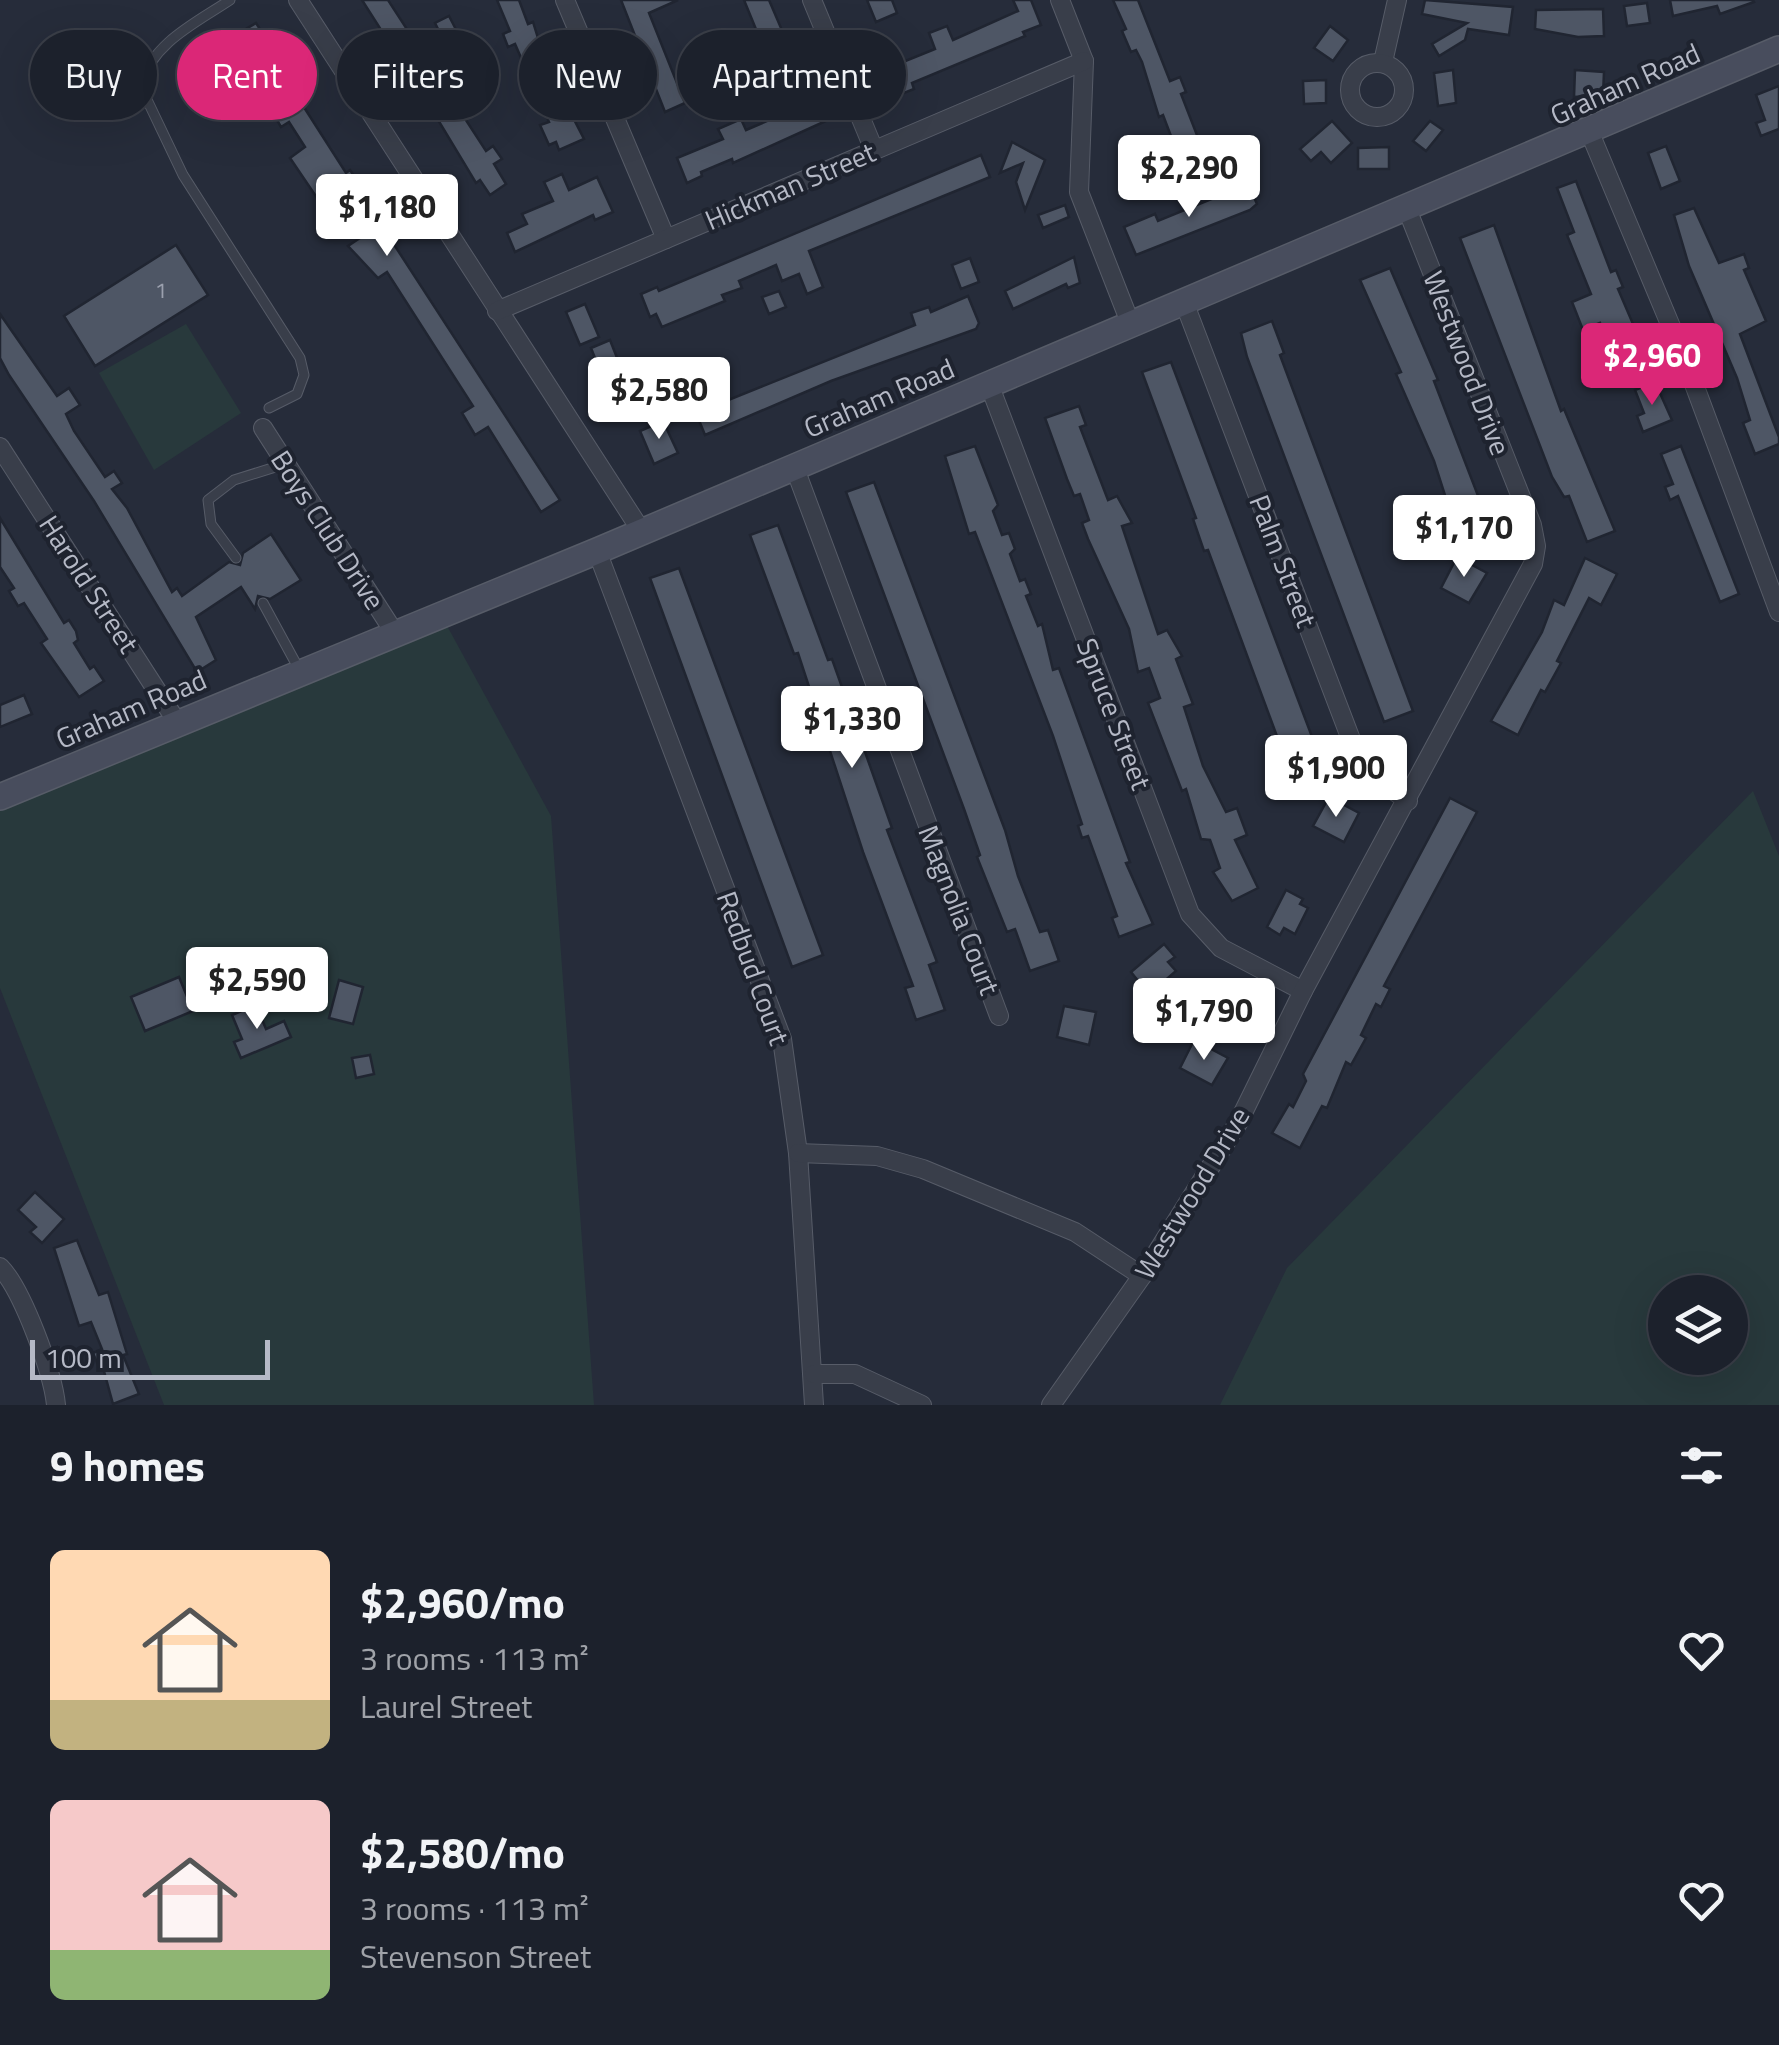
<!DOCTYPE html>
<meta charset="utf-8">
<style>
:root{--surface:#1c212c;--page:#252934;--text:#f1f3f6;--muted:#a0a3a9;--line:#3a3e48;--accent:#db2777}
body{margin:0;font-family:"Titillium Web",sans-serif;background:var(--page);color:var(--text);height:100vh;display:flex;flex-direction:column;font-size:38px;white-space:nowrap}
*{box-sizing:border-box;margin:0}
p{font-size:32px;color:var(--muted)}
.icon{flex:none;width:55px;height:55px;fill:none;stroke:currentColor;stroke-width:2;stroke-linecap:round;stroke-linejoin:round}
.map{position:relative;height:1405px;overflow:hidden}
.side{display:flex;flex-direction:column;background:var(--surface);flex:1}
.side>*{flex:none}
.guide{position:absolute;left:30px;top:30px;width:1000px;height:90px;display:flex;gap:20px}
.fabs{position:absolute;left:1648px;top:1275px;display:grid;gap:20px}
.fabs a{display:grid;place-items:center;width:100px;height:100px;border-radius:50%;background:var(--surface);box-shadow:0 10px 40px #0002,0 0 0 2px var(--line);font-size:50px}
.scale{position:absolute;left:30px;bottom:25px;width:240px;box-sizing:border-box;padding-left:10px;border:5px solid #b5b9c6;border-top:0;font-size:28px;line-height:35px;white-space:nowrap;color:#b5b9c6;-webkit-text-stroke:8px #1e232f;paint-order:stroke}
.price{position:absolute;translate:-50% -85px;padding:0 22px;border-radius:10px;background:#fff;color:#222;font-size:32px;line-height:65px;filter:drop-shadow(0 2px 5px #0008)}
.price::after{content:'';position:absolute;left:50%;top:60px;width:30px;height:22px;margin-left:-15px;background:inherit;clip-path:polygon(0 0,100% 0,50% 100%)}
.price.selected{background:var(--accent);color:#fff}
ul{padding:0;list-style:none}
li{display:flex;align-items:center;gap:30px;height:250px;padding:0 50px}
li span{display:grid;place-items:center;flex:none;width:280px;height:200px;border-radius:15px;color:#555}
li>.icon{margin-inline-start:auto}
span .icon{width:120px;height:120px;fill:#fffc;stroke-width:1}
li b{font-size:42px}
h2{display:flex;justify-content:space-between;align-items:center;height:120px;padding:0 50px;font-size:42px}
.tag{padding:0 35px;border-radius:45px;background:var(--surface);box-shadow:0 10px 40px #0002,0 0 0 2px var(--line);font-size:35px;line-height:90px}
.tag.selected{background:var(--accent);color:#fff}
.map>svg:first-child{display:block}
</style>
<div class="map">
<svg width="1779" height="1405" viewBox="0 0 1779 1405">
<rect width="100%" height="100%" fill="#262c3a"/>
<g fill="#28393c" fill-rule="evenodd">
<polygon points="186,324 241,413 154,470 99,373"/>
<polygon points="440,613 551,816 594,1405 164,1405 0,988 0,797"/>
<path d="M 1753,791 L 1779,856 L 1779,1405 L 1220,1405 L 1287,1268 ZM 1665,1292 L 1730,1292 L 1730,1358 L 1665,1358 Z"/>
</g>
<g fill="#4e5665" stroke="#202531" stroke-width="2.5">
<polygon points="362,0 388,0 486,151 493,146 502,159 494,164 506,184 490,195 480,180 476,183 426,100 430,98 415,74 411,77"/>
<polygon points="497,0 519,0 528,24 533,22 547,67 584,139 559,150 556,142 549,145 540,125 549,122 515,44 508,47 503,34 510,31"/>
<polygon points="621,0 678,0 649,13 685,103 665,112"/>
<polygon points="744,0 769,0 793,56 771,66"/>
<polygon points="867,0 892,0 897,13 876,22"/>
<polygon points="1013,0 1031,0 1041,25 1023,32 1025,36 912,83 914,89 899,95 888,68 935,49 929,33 947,26 953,40 1018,11"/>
<polygon points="1113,0 1138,0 1170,81 1180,77 1186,92 1181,94 1202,148 1199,152 1180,160 1163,115 1159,117 1142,62 1136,50 1131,52 1122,31 1126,29"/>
<polygon points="1425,0 1513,7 1509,35 1468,29 1465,40 1439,56 1432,44 1467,23 1422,14"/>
<polygon points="1670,0 1753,0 1754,2 1720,14 1717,6 1673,16"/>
<polygon points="1647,3 1650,23 1627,26 1624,6"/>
<polygon points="1603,9 1604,36 1578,37 1535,29 1536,10"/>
<polygon points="449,16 464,45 450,53 435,23"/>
<polygon points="256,23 288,73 284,76 346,173 350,170 384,220 380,223 560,500 541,512 488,427 475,435 462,413 473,406 387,272 378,278 348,246 363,236 348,214 334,223 290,158 305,147 289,122 281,127 274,115 282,110 234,36"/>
<polygon points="1330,26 1348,40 1333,61 1314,48"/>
<polygon points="1453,70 1456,103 1438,106 1434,73"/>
<polygon points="1575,70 1604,72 1603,95 1574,97"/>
<polygon points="1326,80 1326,103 1304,104 1303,81"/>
<polygon points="1779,86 1779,129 1761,136 1756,123 1765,120 1756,95"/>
<polygon points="830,94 839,115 733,163 732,159 701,172 702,176 687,183 677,158 723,139 718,129 741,119 746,130"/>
<polygon points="1332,121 1352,143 1331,163 1321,152 1311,161 1300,149"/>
<polygon points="1430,121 1443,130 1426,151 1413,141"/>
<polygon points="1012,142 1045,160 1025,210 1016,182 1023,163 1000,173"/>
<polygon points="1666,146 1680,181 1661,189 1648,153"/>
<polygon points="1389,147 1389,169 1358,169 1358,148"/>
<polygon points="1169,153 1175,170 1152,179 1145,163"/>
<polygon points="981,155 990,177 809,251 823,287 807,294 799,274 782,281 776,265 739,281 742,288 722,295 725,301 662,327 656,314 650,317 641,294 657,287 659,291"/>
<polygon points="562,174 569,190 597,177 613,212 595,220 593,215 515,252 507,233 527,224 522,214 553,201 544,182"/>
<polygon points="1576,181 1611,272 1616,270 1623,287 1618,289 1645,352 1617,364 1600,323 1583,330 1572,302 1591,294 1567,235 1574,232 1557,188"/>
<polygon points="1248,184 1257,204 1250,210 1136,255 1124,227 1155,214 1158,221"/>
<polygon points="1065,205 1069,217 1043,228 1038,215"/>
<polygon points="1694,208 1719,263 1744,254 1749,268 1744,270 1766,321 1740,334 1779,437 1779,444 1755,454 1743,423 1750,420 1737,378 1689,266 1674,215"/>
<polygon points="1494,225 1561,411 1564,409 1615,531 1587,542 1569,496 1564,497 1552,477 1460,238"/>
<polygon points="176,245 208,295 95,366 64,316"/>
<polygon points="1074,257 1080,283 1068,288 1066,284 1013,309 1005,291"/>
<polygon points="970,258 979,282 961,289 952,265"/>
<polygon points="1390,268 1438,380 1434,381 1490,527 1459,539 1434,461 1396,374 1401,372 1360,280"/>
<polygon points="779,291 786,307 769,314 762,297"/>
<polygon points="968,296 979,323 976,329 831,381 705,435 696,413 915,325 911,313 929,307 931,312"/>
<polygon points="585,304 599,337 580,345 566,312"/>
<polygon points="0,314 57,396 69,388 80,405 66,414 74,431 105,477 114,471 122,483 112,489 127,508 172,592 177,588 182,596 229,562 240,565 243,553 271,534 301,580 270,599 258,596 255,609 241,587 196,617 216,660 197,672 94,501 9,375 0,358"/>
<polygon points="1272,321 1284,353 1280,355 1413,711 1384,722 1247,357 1241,333"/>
<polygon points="610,340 627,383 639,378 648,396 624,408 611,379 604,381 591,348"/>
<polygon points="1171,362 1326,774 1295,785 1208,550 1204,551 1193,519 1196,518 1142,372"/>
<polygon points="1655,382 1672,420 1643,432 1637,416 1644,413 1635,390"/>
<polygon points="1079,406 1086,425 1080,427 1108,500 1117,496 1132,523 1122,526 1158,634 1167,630 1182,656 1176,659 1193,704 1184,707 1203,766 1226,812 1237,808 1247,835 1235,840 1258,888 1232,901 1213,872 1220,868 1210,840 1201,839 1186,789 1182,791 1148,703 1160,698 1149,668 1138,672 1129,629 1088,539 1082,523 1089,520 1080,494 1074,496 1067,479 1045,418"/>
<polygon points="663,421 678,453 654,464 640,431"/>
<polygon points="975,446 998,505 993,511 1002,535 1009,533 1015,549 1010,554 1020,581 1025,579 1031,594 1026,596 1038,626 1042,624 1053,670 1059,668 1130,862 1126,863 1153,924 1119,937 1112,918 1117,916 1088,836 1082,838 1078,826 1082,824 1053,736 975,532 969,534 945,456"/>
<polygon points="1681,446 1739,594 1720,602 1678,496 1670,500 1665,487 1673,484 1661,454"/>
<polygon points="874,482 1005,830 1018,876 1040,932 1048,930 1059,961 1030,971 1015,929 1007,932 977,857 980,855 964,809 846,492"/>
<polygon points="0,518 64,623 69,620 76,631 78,640 74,643 90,669 94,666 104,681 79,697 41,643 47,639 24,603 18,606 9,591 14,588 0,567"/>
<polygon points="778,525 828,660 832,659 892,828 887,830 937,962 929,965 945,1010 916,1020 905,988 913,986 863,852 798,653 794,654 750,535"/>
<polygon points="1457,557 1487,573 1469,603 1441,588"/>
<polygon points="1585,558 1617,574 1601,605 1589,598 1557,661 1561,663 1545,692 1541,690 1518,735 1491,721 1542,632 1554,600 1564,605"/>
<polygon points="679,568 823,955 792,967 650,578"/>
<polygon points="24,695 32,714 0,727 0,705"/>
<polygon points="1329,797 1359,813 1344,842 1313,826"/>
<polygon points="1450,798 1477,812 1384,986 1390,989 1381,1007 1376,1004 1361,1035 1366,1038 1351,1065 1346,1062 1327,1108 1322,1106 1300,1148 1272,1133 1289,1104 1293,1107 1306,1081 1303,1074"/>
<polygon points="1286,890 1303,899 1300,904 1308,908 1295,934 1284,928 1280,935 1267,927"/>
<polygon points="1164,944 1175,957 1168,962 1176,971 1154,990 1148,983 1143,987 1131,972"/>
<polygon points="300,961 308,980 293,986 297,996 282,1002 270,974"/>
<polygon points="179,977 193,1011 145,1031 131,997"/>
<polygon points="339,980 363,987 353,1024 329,1018"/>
<polygon points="1225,990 1255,1006 1243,1031 1208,1013"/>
<polygon points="256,1005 266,1029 284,1021 291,1037 241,1058 234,1042 242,1039 232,1015"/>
<polygon points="1064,1006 1096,1012 1089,1045 1057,1037"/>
<polygon points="1194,1040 1228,1058 1212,1085 1180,1068"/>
<polygon points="370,1055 374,1074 356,1078 352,1058"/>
<polygon points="35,1192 64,1219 42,1243 30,1232 36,1227 18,1210"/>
<polygon points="77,1240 99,1295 108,1292 127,1354 123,1355 139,1394 113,1404 102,1364 98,1365 93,1353 102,1349 91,1322 79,1326 54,1248"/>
</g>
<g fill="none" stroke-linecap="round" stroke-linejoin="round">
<g stroke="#575c68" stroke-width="11">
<g id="lane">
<path d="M 230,0 C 194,24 154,42 140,85 L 183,175 L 300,358 L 304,375 L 297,394 L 269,408"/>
<polyline points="236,558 211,524 208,500 234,480 285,464"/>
<polyline points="263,603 300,671"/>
</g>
</g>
<g stroke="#575c68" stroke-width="20">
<g id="street">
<polyline points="298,0 642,532"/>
<polyline points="565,0 666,239"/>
<polyline points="812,0 874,150"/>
<polyline points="1060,0 1084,61 1079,192 1131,325"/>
<polyline points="1383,62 1397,0"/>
<circle cx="1377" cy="90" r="27"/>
<polyline points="1590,133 1685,360 1779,612"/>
<polyline points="1184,302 1355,750 1369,773 1408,801"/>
<polyline points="497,311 1084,61"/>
<polyline points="989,384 1190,914 1221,948 1303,991"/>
<polyline points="263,428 394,632"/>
<polyline points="0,447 177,722"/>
<polyline points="794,466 999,1016"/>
<polyline points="597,551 782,1039 798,1153 814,1405"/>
<polyline points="798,1153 877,1156 923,1169 1075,1232 1142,1276"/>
<path d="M 0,1267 C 22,1289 53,1373 56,1405"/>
<polyline points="814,1374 855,1374 922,1405"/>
<polyline points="1051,1405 1142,1276 1238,1123 1303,991 1533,564 1536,546 1532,525 1407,209"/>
</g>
</g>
<g stroke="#575c68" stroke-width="28">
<polyline id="secondary" points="0,797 597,551 1779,49"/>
</g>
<use href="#lane" stroke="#393e4a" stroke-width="9"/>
<use href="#street" stroke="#393e4a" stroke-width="18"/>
<use href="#secondary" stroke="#484d5d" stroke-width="25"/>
</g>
<g text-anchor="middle" stroke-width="8" stroke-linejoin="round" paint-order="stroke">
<g font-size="22" fill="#9ba0ae">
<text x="161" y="298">1</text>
</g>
<g font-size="28" fill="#b5b9c6" stroke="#1e232f">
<text transform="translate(1625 84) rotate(-24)" y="10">Graham Road</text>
<text transform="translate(790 186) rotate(-23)" y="10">Hickman Street</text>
<text transform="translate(1467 363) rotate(69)" y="10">Westwood Drive</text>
<text transform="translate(879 398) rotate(-23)" y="10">Graham Road</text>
<text transform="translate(328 530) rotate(57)" y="10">Boys Club Drive</text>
<text transform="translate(1283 561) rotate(69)" y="10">Palm Street</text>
<text transform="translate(89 584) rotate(57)" y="10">Harold Street</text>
<text transform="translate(131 709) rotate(-23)" y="10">Graham Road</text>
<text transform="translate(1114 714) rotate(69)" y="10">Spruce Street</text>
<text transform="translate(959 910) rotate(69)" y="10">Magnolia Court</text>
<text transform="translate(753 968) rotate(70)" y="10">Redbud Court</text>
<text transform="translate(1192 1193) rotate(-59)" y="10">Westwood Drive</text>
</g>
</g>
</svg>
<div class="fabs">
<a><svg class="icon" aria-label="layers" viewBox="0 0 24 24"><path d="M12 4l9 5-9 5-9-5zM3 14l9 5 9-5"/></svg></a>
</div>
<div class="scale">100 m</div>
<b class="price" style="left:1189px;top:220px">$2,290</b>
<b class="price" style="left:387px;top:259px">$1,180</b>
<b class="price selected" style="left:1652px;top:408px">$2,960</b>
<b class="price" style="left:659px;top:442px">$2,580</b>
<b class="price" style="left:1464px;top:580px">$1,170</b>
<b class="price" style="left:852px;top:771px">$1,330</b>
<b class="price" style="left:1336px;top:820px">$1,900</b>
<b class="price" style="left:257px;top:1032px">$2,590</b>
<b class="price" style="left:1204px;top:1063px">$1,790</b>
<div class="guide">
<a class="tag">Buy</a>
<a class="tag selected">Rent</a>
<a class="tag">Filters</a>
<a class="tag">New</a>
<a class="tag">Apartment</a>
</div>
</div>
<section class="side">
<h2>9 homes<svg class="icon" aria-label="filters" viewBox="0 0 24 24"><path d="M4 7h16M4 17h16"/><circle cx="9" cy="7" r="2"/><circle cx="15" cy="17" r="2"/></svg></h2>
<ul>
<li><span style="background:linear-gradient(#ffd9b3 75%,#c2b280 0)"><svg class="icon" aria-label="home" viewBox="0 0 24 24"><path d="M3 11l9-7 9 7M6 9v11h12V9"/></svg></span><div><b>$2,960/mo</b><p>3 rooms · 113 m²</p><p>Laurel Street</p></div><svg class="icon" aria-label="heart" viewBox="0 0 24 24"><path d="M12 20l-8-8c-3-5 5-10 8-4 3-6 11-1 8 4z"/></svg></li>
<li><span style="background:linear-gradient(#f6c9c9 75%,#8fb573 0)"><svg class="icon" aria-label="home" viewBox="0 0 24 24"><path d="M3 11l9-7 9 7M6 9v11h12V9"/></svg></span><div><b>$2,580/mo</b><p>3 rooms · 113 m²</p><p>Stevenson Street</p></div><svg class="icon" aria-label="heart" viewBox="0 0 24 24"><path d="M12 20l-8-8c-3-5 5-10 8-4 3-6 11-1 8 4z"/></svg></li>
</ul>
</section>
